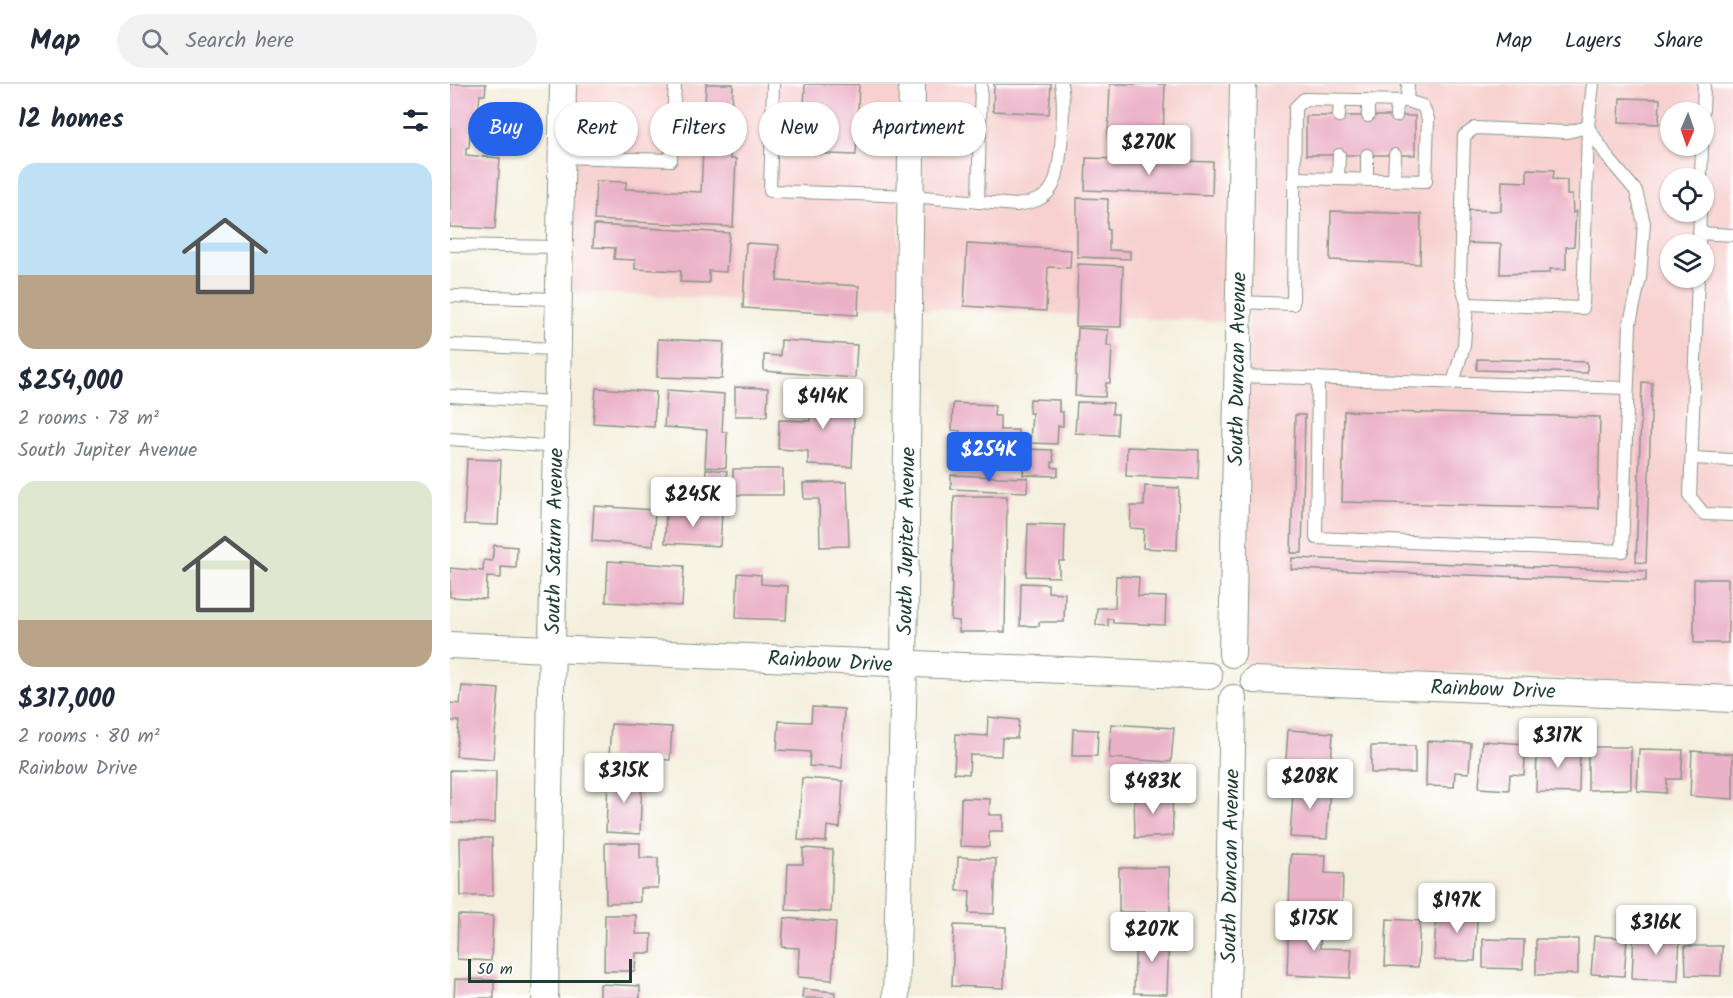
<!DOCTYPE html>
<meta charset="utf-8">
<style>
:root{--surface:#fff;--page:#f2f2f3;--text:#1f2937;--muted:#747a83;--line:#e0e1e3;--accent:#2563eb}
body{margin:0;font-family:Kalam,sans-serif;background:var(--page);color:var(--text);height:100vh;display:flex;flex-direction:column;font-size:22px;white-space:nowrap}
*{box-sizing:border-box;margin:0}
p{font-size:20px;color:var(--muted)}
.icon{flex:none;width:33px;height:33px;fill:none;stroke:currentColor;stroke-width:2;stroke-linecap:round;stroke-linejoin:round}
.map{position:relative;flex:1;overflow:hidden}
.sheet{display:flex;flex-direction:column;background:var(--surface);width:450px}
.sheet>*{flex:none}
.banner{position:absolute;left:18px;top:18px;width:570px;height:54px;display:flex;gap:12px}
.needle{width:39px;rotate:182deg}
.buttons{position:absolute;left:1210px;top:18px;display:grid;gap:12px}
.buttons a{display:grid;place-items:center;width:54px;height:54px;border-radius:50%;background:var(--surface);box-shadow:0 2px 4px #0004;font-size:30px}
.scale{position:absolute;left:18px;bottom:15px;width:164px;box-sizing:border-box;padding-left:6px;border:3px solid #1f3d34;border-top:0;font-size:16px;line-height:21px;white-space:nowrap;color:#1f3d34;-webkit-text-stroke:4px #fff;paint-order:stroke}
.price{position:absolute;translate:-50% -51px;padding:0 14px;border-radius:6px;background:#fff;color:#222;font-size:20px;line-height:39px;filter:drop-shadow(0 2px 3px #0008)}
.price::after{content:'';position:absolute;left:50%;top:36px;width:18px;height:14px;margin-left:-9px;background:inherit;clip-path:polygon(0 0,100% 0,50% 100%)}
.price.active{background:var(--accent);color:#fff}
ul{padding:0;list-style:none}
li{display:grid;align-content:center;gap:12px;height:318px;padding:0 18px}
li span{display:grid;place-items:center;height:186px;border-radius:18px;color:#555}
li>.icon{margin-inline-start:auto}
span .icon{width:108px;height:108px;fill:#fffc;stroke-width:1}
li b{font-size:26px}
h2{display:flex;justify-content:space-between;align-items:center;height:72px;padding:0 18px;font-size:26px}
.chip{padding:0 21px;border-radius:27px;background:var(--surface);box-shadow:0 2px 4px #0004;font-size:21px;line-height:54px}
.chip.active{background:var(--accent);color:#fff}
header{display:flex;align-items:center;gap:36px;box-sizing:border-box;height:84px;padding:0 30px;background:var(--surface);border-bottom:2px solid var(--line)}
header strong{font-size:28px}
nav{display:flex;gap:33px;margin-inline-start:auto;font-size:21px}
.search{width:420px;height:54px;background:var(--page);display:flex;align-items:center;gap:15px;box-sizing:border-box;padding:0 21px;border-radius:33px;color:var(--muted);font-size:22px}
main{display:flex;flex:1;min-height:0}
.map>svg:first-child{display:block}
</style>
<header>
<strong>Map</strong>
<div class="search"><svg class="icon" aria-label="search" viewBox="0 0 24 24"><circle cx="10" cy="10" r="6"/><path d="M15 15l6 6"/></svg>Search here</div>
<nav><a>Map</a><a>Layers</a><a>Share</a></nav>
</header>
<main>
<section class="sheet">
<h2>12 homes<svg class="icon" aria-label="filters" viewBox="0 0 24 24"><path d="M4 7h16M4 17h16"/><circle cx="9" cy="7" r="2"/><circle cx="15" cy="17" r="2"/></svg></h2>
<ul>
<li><span style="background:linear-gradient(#bfe0f5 60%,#b9a48a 0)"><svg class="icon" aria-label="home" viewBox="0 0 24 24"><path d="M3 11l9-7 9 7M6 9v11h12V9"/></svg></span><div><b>$254,000</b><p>2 rooms · 78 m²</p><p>South Jupiter Avenue</p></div></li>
<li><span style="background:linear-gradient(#dfe7d0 75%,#b9a48a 0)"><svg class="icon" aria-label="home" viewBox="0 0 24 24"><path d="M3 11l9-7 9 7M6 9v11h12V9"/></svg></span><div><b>$317,000</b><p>2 rooms · 80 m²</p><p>Rainbow Drive</p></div></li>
</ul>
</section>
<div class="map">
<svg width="1283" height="914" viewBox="0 0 1283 914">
<rect width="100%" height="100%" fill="#fff"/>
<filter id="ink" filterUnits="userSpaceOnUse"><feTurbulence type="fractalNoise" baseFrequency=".0167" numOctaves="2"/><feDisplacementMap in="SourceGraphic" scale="12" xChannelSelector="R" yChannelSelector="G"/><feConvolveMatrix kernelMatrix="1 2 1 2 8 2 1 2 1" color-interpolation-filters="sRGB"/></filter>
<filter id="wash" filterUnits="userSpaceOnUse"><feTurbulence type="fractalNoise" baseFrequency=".008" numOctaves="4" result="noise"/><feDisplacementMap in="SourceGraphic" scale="24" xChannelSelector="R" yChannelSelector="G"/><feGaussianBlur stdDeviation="1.35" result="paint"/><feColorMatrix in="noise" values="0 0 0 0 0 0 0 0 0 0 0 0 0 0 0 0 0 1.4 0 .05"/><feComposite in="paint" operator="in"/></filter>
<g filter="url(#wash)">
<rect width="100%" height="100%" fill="#f4efdd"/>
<g fill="#f7d0cf" fill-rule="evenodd">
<polygon points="124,0 451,0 448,223 120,208"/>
<polygon points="474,0 781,0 777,238 470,224"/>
<path d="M 804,0 L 1283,0 L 1283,602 L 792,579 ZM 1221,28 L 1254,28 L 1254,62 L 1221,62 ZM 1221,94 L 1254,94 L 1254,128 L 1221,128 ZM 1221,160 L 1254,160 L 1254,194 L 1221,194 Z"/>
</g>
<g id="blocks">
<g fill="#ebb1c7">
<polygon points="0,0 36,0 35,11 30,11 27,36 21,36 19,63 16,64 16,71 50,74 45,145 0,143"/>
<polygon points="256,0 283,0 280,75 286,75 283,143 144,136 146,97 177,98 175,105 251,108"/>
<polygon points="355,0 409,0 406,71 352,69"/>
<polygon points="544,0 601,0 599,30 543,27"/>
<polygon points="660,0 715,0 713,53 658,51"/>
<polygon points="1170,14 1210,15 1209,40 1169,38"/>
<rect x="856" y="32" width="109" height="39"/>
<polygon points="636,74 763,78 762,111 635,106"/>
<polygon points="1077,85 1104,86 1103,95 1117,96 1117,111 1122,111 1123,129 1126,127 1124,162 1116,163 1116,185 1100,185 1100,189 1050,190 1051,160 1013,159 1014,126 1051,127 1052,97 1077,98"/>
<polygon points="627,114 658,115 657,145 659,145 659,166 680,167 680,175 627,173"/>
<polygon points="881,127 971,130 970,180 880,176"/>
<polygon points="144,141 279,149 276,188 259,187 259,199 230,198 231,187 185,185 185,176 164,175 165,164 143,163"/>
<polygon points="296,159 329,161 327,197 409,202 408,231 293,224"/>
<polygon points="517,160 621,166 620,184 598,183 596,227 514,222"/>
<polygon points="628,180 673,182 671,243 626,242"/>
<polygon points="628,244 658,246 657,262 662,262 660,299 656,299 655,313 625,312"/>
<polygon points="208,255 274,258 272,295 207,293"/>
<polygon points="331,256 407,261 405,294 314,287 314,271 330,272"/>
<polygon points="1027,275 1137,278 1137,289 1027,286"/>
<polygon points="1192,298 1202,299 1196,479 1186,478"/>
<polygon points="285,303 318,304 317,332 285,332"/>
<polygon points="146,304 206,308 204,343 143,339"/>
<polygon points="217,306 274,310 272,348 277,348 276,384 255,383 257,346 214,343"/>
<polygon points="361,307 405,309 402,383 358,381 358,367 328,365 329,336 360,337"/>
<polygon points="580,315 609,316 609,328 613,328 613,342 608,342 607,360 580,359 582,329 579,329"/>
<polygon points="627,318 663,319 662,330 668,330 667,351 625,349"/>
<polygon points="503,319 545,321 544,332 550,332 550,346 568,346 567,366 548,365 547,369 544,369 543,381 502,380 502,353 510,353 510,347 502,346"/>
<polygon points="894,327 1150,333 1148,424 892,418"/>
<polygon points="845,331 855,331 852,469 841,469"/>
<polygon points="677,363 749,366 748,395 676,392"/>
<polygon points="574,365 602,366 604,378 602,378 602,383 608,384 608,392 573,391 574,380 570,380 570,373 574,373"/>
<polygon points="17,375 51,376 48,441 14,440"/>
<polygon points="256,385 277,387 275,428 254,426"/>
<rect x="283" y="385" width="50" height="26"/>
<polygon points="501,391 578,394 577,408 501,405"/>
<polygon points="397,398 399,462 370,463 369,415 354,415 353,399"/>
<polygon points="695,402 729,404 727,466 693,464 694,445 680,444 681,422 694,422"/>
<polygon points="504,412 557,412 555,548 509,548 509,537 501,536"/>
<polygon points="144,422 205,426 203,462 142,457"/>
<polygon points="216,426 272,429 270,462 215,459"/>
<polygon points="578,440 615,441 614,477 609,477 609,493 576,492"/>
<polygon points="44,461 67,463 66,484 51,483 51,494 37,493 36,515 0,513 0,484 33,487 34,476 42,477"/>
<polygon points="842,474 1196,487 1196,497 841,485"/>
<polygon points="158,477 234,482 232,522 156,518"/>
<polygon points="288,489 311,491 311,500 338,502 336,536 286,534"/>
<polygon points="666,492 689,493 688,512 716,513 715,541 663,539 663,535 658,535 658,542 646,541 647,524 665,524"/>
<rect x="1244" y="495" width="34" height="64"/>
<polygon points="571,499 598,500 598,508 615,509 614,538 589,538 589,542 570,542"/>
<polygon points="12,602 49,605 43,675 6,672 9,637 0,637 0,619 10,620"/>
<polygon points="362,623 394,625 392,684 359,682 360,668 327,666 329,637 361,638"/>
<polygon points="538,633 569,636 567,654 552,654 551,672 520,671 519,690 504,689 506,650 537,652"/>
<polygon points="161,640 222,643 220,676 159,673"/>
<polygon points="661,640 724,644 721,678 659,674"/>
<polygon points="623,645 648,646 647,672 622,672"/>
<polygon points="838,646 883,649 880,693 835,690"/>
<polygon points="977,657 1021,659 1019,689 1005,688 1004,703 976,702"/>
<polygon points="1032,657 1076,660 1074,691 1060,690 1059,706 1029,704"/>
<polygon points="1087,661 1130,662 1129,709 1086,708"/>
<rect x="921" y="662" width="44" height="27"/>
<polygon points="1138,663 1181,663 1181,705 1138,706"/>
<polygon points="1189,665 1233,666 1231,695 1217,695 1216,709 1187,707"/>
<polygon points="1242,667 1283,670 1283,715 1240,712"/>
<polygon points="0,686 46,687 45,739 0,738"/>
<polygon points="158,691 192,693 190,750 156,748"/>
<polygon points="352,694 393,697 390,744 377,742 376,758 348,756"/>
<polygon points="844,696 880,698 877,755 840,753"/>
<polygon points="722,708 723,752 685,754 684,709"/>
<polygon points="511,714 540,715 539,731 553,731 553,747 539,747 539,763 510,762"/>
<polygon points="10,754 42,754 43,812 11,812"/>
<polygon points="155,759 190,759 190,774 208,774 208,804 190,804 190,818 156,819"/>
<polygon points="353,764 383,766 381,828 336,826 338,780 353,780"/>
<polygon points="841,770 876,771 875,789 893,790 892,824 839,822"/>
<polygon points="508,773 546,775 544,830 519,829 520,807 507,807"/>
<polygon points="719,783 720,828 669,828 669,784"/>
<polygon points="1008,816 1028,817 1025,877 984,876 986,830 1007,831"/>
<polygon points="8,831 43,832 41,877 7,875"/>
<polygon points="155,831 186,831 186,850 202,850 201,869 186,869 185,887 154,887"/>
<polygon points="334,834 386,838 382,896 348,893 349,864 332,863"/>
<polygon points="839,834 871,835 870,864 902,865 900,894 837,891"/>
<polygon points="937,835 970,837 968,883 935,882"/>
<polygon points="504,841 556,843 554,904 502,902"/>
<polygon points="1184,847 1230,849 1228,897 1182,895"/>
<polygon points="686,848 719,849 717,910 684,909"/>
<polygon points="1144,852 1177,854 1174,892 1141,890"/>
<polygon points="1033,855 1074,856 1073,885 1033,884"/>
<polygon points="1086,855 1128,855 1128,890 1086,891"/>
<polygon points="1235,862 1272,862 1271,892 1236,891"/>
<polygon points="5,895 44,896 44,914 4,914"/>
<polygon points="150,900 190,902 190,914 150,914"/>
<polygon points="353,905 385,908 385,914 352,914"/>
</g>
</g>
</g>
<g filter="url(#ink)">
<use href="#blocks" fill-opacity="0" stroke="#8a9688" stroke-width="1.5"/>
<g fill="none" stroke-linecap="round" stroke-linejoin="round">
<g stroke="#8a9688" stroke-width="14">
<g id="lane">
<path d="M 323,0 L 320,107 L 461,112 L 566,121 C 581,119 595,116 602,103 C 612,87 615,19 611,0"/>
<polyline points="1253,28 1254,0"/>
<polyline points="889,32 890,16"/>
<polyline points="918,32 918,16"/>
<polyline points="946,32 947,17"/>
<polyline points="111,73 221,76 225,0"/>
<polyline points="844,94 976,97 978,35 973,22 957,17"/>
<polyline points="1251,94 1252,62"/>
<polyline points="888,95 889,71"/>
<polyline points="917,96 917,71"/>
<polyline points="944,96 945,71"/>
<polyline points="528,118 531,0"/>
<polyline points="1249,149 1283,151"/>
<polyline points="1249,160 1250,128"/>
<polyline points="0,161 109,163"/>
<polyline points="1248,194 1240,413 1254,430 1283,431"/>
<polyline points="0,212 108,215"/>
<polyline points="789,218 843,220 845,24 854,15 957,17 958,0"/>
<polyline points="0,261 107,265"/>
<polyline points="787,292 1177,304"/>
<polyline points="868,294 866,454 1172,467 1180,239 1190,194 1194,139 1186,107 1159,75 1138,43 1117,48 1025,44 1014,52 1010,195 1017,220"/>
<polyline points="1003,299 1014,261 1017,220 1133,224 1138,43 1143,0"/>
<polyline points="0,312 106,318"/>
<polyline points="0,355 106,363"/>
<polyline points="1242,374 1283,376"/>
</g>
</g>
<g stroke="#8a9688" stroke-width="28">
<g id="street">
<polyline points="0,561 759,592"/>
<polyline points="782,570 793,0"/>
<polyline points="804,596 1283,615"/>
<polyline points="95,914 113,0"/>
<polyline points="446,914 454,581 462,0"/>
<polyline points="777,914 783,614"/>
</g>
</g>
<use href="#lane" stroke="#fff" stroke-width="12"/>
<use href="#street" stroke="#fff" stroke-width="26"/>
</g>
</g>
<g text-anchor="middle" stroke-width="4.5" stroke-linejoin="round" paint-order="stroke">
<g font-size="21" fill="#1f3d34" stroke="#fff">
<text transform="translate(787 285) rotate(-89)" y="7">South Duncan Avenue</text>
<text transform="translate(104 457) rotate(-89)" y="7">South Saturn Avenue</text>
<text transform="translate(456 457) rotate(-89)" y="7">South Jupiter Avenue</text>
<text transform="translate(380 577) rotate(3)" y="7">Rainbow Drive</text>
<text transform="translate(1043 605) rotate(2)" y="7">Rainbow Drive</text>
<text transform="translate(780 782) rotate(-89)" y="7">South Duncan Avenue</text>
</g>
</g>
</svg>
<div class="buttons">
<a><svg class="needle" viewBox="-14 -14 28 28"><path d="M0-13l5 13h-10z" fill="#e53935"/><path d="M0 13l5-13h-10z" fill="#747a83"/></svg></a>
<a><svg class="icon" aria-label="locate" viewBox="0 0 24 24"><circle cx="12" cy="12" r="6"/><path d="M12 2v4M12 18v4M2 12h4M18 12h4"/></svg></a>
<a><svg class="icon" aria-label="layers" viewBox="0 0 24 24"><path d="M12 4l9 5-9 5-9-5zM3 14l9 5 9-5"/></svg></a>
</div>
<div class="scale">50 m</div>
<b class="price" style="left:699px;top:92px">$270K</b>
<b class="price" style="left:373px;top:346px">$414K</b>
<b class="price active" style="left:539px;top:399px">$254K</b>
<b class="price" style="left:243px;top:444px">$245K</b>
<b class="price" style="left:1108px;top:685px">$317K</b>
<b class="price" style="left:174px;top:720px">$315K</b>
<b class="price" style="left:860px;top:726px">$208K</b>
<b class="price" style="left:703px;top:731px">$483K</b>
<b class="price" style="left:1007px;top:850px">$197K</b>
<b class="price" style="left:864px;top:868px">$175K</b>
<b class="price" style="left:1206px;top:872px">$316K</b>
<b class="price" style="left:702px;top:879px">$207K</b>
<div class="banner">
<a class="chip active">Buy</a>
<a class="chip">Rent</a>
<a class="chip">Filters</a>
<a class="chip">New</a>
<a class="chip">Apartment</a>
</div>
</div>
</main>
